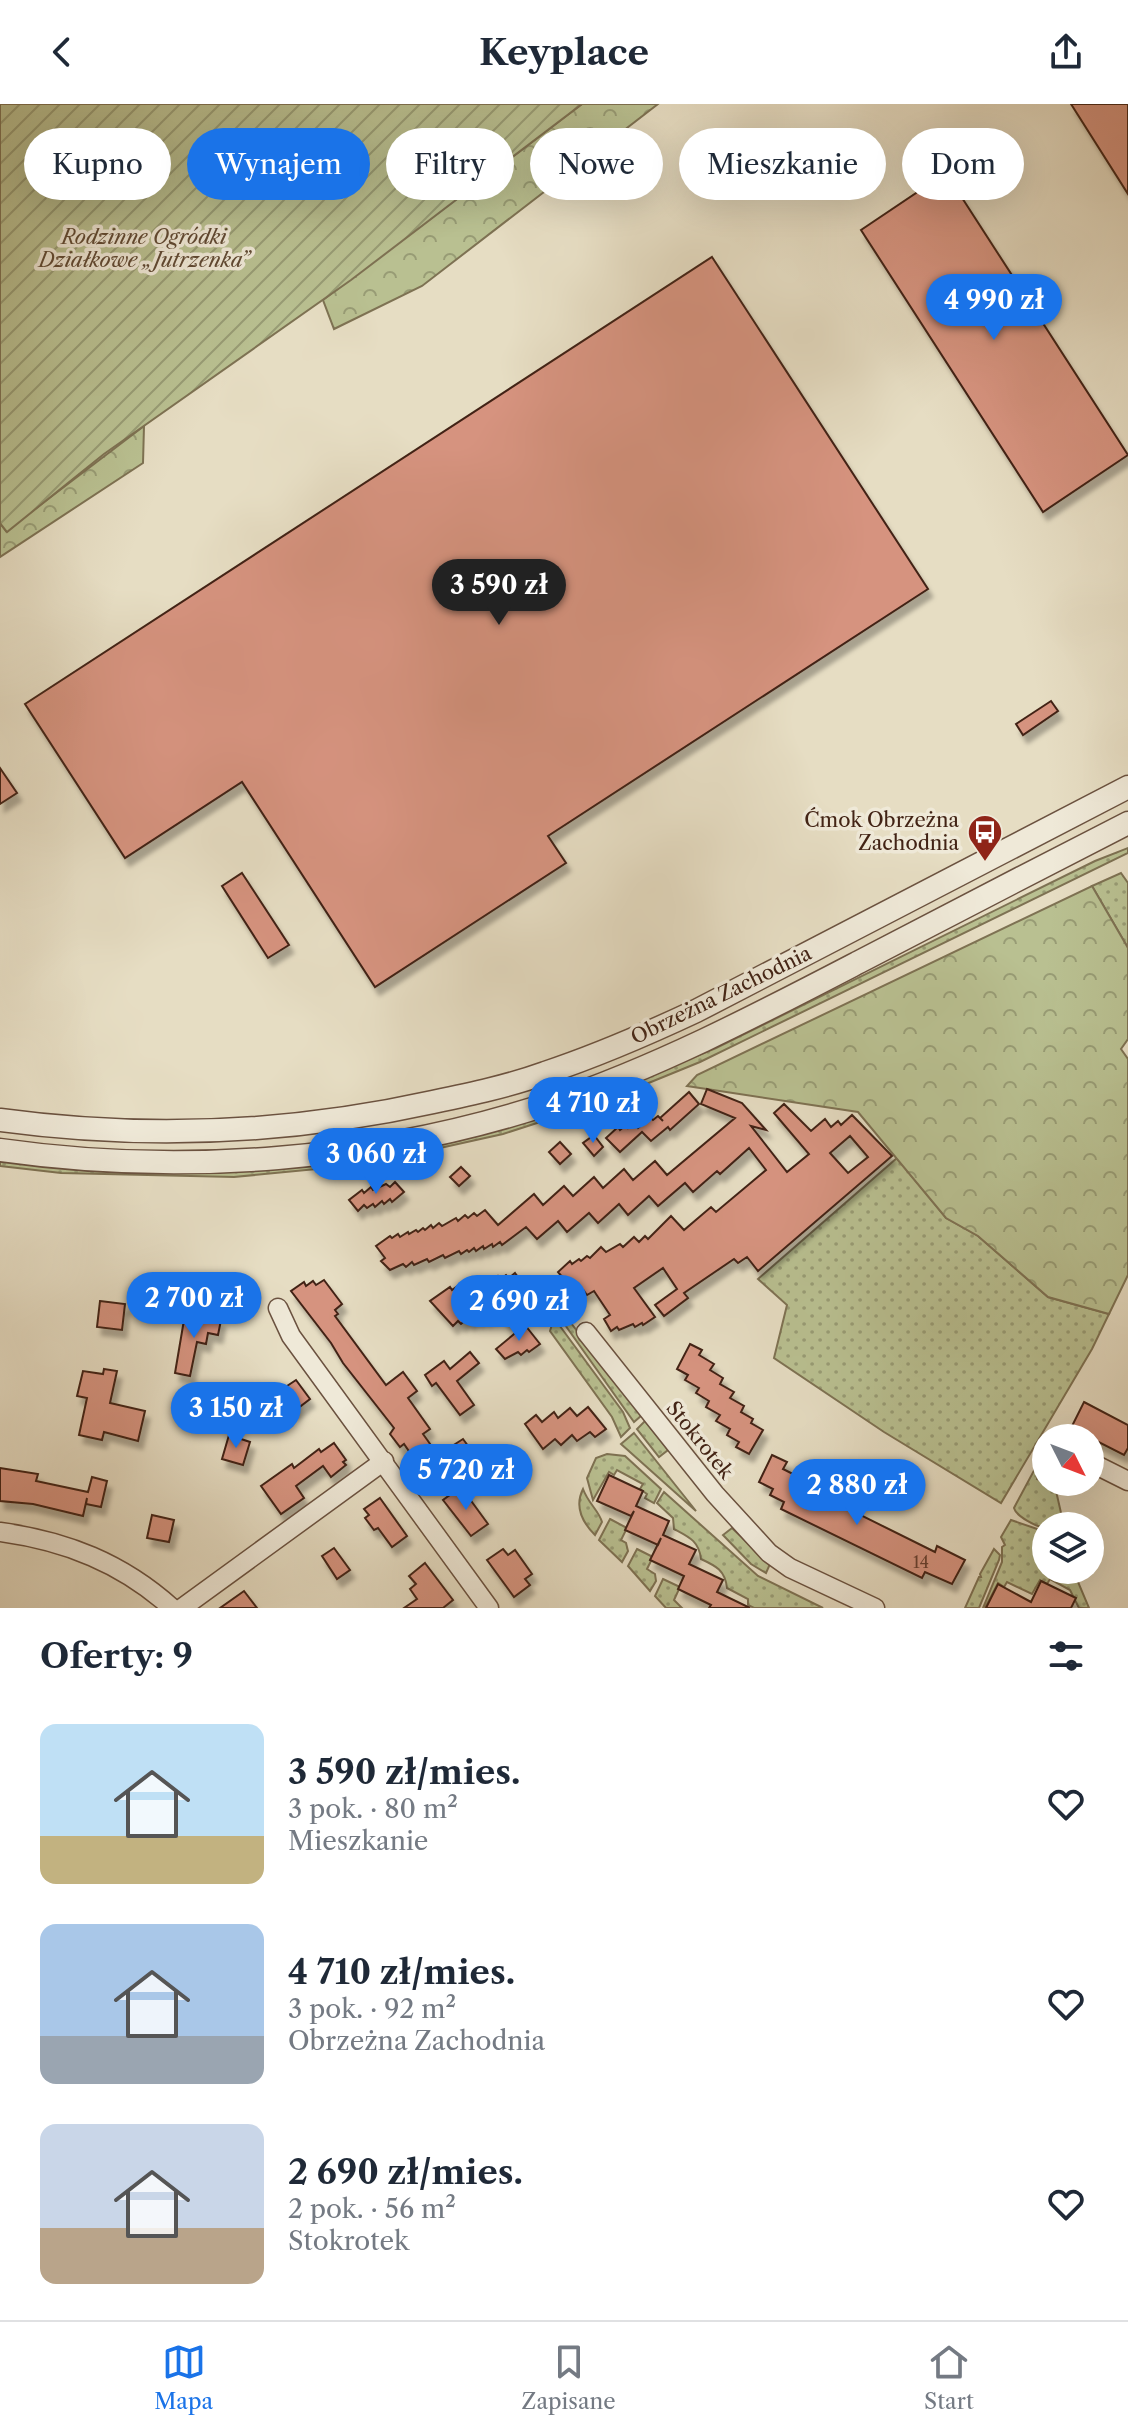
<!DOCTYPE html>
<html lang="pl">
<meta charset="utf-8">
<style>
:root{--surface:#fff;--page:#f6f6f7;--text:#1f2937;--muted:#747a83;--line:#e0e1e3;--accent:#1a73e8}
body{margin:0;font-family:"Libre Caslon Text",serif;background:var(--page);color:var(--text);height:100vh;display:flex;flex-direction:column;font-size:30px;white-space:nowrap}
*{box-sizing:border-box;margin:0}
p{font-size:26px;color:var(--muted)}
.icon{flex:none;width:44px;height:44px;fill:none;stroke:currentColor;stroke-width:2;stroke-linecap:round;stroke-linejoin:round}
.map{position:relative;height:1504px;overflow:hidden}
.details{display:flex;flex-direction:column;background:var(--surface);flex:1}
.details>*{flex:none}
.guide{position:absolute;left:24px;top:24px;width:1080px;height:72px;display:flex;gap:16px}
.needle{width:52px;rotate:132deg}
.fabs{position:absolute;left:1032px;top:1320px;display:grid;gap:16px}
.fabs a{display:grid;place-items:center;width:72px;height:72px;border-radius:50%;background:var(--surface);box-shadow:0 8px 32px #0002;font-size:40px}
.price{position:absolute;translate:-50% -68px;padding:0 18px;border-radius:28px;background:var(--accent);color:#fff;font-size:26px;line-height:52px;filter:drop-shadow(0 2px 4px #0008)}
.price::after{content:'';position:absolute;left:50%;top:48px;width:24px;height:18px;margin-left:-12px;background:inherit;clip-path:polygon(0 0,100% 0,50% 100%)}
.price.on{background:#222;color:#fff}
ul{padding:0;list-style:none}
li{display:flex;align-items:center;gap:24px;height:200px;padding:0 40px}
li span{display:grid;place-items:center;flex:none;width:224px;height:160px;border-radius:16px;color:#555}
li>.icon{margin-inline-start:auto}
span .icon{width:96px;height:96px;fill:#fffc;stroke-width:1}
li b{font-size:34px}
h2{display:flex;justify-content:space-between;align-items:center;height:96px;padding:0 40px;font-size:34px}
.pill{padding:0 28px;border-radius:36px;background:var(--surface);box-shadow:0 8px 32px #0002;font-size:28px;line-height:72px}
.pill.on{background:var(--accent);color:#fff}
header{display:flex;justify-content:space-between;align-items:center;height:104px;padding:0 40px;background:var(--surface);font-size:36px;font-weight:700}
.dock{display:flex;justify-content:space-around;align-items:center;height:112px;border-top:2px solid var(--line);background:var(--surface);font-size:22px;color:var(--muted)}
.dock a{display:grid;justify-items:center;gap:4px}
.dock .on{color:var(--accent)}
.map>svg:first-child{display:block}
</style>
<header><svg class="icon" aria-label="back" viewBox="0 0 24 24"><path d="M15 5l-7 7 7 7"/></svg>Keyplace<svg class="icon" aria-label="share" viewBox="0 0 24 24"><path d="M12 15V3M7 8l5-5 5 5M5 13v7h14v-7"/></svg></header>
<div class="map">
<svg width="1128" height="1504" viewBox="0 0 1128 1504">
<defs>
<pattern id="grass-dots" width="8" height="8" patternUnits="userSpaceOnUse" patternTransform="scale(2)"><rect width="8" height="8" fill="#b9c091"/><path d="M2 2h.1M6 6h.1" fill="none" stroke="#989c75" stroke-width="1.8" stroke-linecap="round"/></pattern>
<pattern id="forest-crowns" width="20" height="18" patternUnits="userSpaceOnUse" patternTransform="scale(2)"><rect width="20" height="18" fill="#b9c091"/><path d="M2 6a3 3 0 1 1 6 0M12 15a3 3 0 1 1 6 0" fill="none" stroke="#989c75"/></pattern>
<pattern id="garden-furrows" width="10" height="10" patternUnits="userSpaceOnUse" patternTransform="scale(2)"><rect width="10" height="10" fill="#b9c091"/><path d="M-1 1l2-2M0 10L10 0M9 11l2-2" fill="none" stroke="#989c75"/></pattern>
<filter id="shadow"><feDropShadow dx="4.5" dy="8" stdDeviation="2" flood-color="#0004"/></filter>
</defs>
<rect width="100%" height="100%" fill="#e6ddc3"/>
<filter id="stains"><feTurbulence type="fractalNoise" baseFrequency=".0025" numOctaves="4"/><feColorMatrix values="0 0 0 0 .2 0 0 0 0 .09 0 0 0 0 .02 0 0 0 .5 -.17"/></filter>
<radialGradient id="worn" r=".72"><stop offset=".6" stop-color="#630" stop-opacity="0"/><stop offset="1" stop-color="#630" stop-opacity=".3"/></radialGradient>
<g fill="url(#grass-dots)" stroke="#7e7253" stroke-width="2">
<polygon points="1128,744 1128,749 700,958 602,998 503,1030 395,1054 327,1064 234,1073 61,1069 0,1062 0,1057 162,1068 587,997 716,944 1095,757"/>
<polygon points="1121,769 1128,779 1128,844 1092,782"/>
<polygon points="897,1054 946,1114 978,1132 1048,1193 1109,1210 1092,1245 1001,1399 884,1328 774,1254 787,1201 758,1175"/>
<polygon points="558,1211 563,1211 567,1214 642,1311 634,1318"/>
<polygon points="554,1214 623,1308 630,1324 621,1333 612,1313 550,1227"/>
<polygon points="645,1317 668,1346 659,1353 637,1325"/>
<polygon points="634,1329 696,1407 621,1340"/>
<polygon points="607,1350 625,1352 661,1385 654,1399 645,1394 647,1390 640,1385 643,1380 617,1366 614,1371 609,1368 593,1396 587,1374 596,1354"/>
<path d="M 1046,1351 L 1046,1370 L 1040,1368 L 1037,1375 L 1051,1382 L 1054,1378 L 1064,1422 C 1059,1422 1048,1424 1046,1424 C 1036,1423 1016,1412 1014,1404 L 1038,1359 Z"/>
<path d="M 583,1385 C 588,1399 599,1407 602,1418 L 595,1431 C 582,1418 574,1403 583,1385 Z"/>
<path d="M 664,1388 L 758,1472 L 823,1504 L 754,1504 L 748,1501 L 748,1495 L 727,1484 C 725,1466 716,1462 701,1455 C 699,1437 689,1433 674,1425 L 673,1414 L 657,1399 Z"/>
<polygon points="610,1415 627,1424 621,1436 626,1439 628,1447 622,1458 599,1436"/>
<polygon points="1011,1416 1046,1428 1046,1466 1073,1466 1089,1504 1079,1504 1070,1486 1050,1475 1047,1480 1040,1476 1032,1490 1007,1478 1004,1483 998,1479 985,1504 983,1504 1002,1458 1002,1443 1005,1441 1001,1433"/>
<polygon points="732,1424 770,1460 766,1469 751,1460 723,1431"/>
<polygon points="637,1445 653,1453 647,1465 655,1470 656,1477 650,1487 628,1462"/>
<polygon points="994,1445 1000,1451 999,1456 979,1504 965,1504 979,1473 981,1473 980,1470"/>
<polygon points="663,1475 680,1483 674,1496 682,1504 666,1504 655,1492"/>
</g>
<g fill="url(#forest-crowns)" stroke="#7e7253" stroke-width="2">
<polygon points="582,0 658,0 422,182 334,225 323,196"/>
<polygon points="144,322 143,359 0,453 0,419 6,427"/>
<polygon points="1092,782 1128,844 1128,935 1121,945 1128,955 1128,1171 1109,1210 1048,1193 978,1132 946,1114 858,1008 687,982 697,971"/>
</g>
<polygon fill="url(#garden-furrows)" stroke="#7e7253" stroke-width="2" points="0,0 582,0 351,176 104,350 7,428 0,419"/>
<g fill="#d6937f" stroke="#422315" stroke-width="2" fill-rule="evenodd" filter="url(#shadow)">
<polygon points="1071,0 1128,0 1128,90"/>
<polygon points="946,69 1128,351 1043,408 861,126"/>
<polygon points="712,153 928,485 548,732 566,759 375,883 242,678 125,754 25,600"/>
<polygon points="1051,597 1058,607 1023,631 1016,620"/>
<polygon points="0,664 17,689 0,700"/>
<polygon points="242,769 289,841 268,854 222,782"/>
<path d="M 707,985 L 742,999 L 766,1026 L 751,1022 L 787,1068 L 809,1050 L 774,1009 L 784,1000 L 811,1027 L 825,1015 L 831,1023 L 838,1017 L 841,1021 L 852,1011 L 892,1052 L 758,1167 L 747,1153 L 738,1159 L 734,1155 L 684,1189 L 688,1194 L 664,1212 L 655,1201 L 677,1185 L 663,1164 L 634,1184 L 655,1213 L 643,1221 L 642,1219 L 635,1223 L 633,1220 L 619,1226 L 617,1223 L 611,1227 L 604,1215 L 610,1211 L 594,1187 L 587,1191 L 584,1187 L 578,1192 L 558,1168 L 570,1157 L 572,1160 L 579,1155 L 581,1157 L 587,1152 L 590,1154 L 601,1143 L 606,1148 L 620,1140 L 623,1143 L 634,1133 L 639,1138 L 645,1132 L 648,1135 L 671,1112 L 684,1126 L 711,1103 L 716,1108 L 766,1066 L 749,1044 L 720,1070 L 717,1067 L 693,1088 L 685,1079 L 658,1102 L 649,1092 L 628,1111 L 619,1100 L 598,1119 L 589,1109 L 567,1128 L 558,1117 L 537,1135 L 526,1123 L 502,1141 L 500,1138 L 493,1143 L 492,1140 L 484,1145 L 483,1142 L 476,1147 L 474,1144 L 469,1148 L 467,1146 L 461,1150 L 459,1147 L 445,1154 L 443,1151 L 429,1158 L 427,1155 L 414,1161 L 412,1158 L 406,1163 L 403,1160 L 390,1166 L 381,1157 L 385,1154 L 376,1142 L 390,1132 L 392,1134 L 398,1130 L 400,1133 L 408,1128 L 409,1130 L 416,1126 L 418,1128 L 423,1124 L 425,1126 L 431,1121 L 433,1124 L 439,1119 L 442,1122 L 456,1114 L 458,1117 L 465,1111 L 468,1114 L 474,1109 L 477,1112 L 485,1106 L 498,1121 L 534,1090 L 543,1101 L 564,1082 L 573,1092 L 594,1073 L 603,1084 L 624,1065 L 633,1076 L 655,1057 L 667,1071 L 735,1014 L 701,1000 ZM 850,1032 L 868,1053 L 848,1069 L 830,1049 Z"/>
<polygon points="689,988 699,1000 670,1026 668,1023 651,1037 642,1028 620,1048 606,1034 618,1023 620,1026 626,1021 628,1024 634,1019 638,1024 650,1013 653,1016 658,1012 663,1017 660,1014"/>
<polygon points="594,1031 603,1043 594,1052 583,1039"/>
<polygon points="560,1038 571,1050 560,1060 549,1048"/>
<polygon points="461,1063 470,1072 459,1082 450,1073"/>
<polygon points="395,1078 404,1088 392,1098 390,1095 384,1100 382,1097 375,1103 373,1100 367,1104 364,1101 358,1107 349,1096 362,1086 364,1089 371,1083 373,1086 386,1080 390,1083"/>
<polygon points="515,1169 537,1198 509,1220 498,1209 493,1213 491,1210 486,1215 483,1212 478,1216 475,1213 470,1218 467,1215 461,1220 458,1217 453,1222 430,1197 450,1183 452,1186 459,1181 461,1184 474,1178 477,1181 482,1176 485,1179 491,1175 493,1177 498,1172 501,1175 506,1171 509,1174"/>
<polygon points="324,1176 342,1200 335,1206 338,1210 335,1212 386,1281 403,1268 417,1287 408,1294 430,1325 423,1330 438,1351 463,1335 471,1346 428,1375 404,1340 400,1343 390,1330 394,1324 343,1259 331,1239 291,1187 304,1178 306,1182 313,1177 316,1181"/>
<polygon points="100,1197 125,1200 122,1226 97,1223"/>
<polygon points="185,1210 221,1216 218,1231 208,1229 206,1240 197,1238 190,1272 175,1269"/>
<polygon points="525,1221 540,1240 529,1248 527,1246 521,1251 518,1248 505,1255 496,1245"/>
<polygon points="690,1240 702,1246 699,1251 714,1260 710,1266 723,1274 720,1280 734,1288 730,1294 744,1302 741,1308 753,1315 751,1319 763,1326 749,1350 736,1343 739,1338 727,1331 730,1325 716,1317 720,1311 706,1303 709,1297 696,1289 699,1284 685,1276 688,1271 677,1265"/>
<polygon points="470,1248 479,1259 457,1277 474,1301 460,1311 436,1279 432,1282 425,1271 444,1257 450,1265"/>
<polygon points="104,1265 117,1267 110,1299 145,1307 138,1337 104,1328 102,1336 79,1331 87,1294 77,1292 83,1267 103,1270"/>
<polygon points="296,1276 310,1295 293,1308 278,1288"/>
<polygon points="1084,1298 1128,1321 1128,1344 1124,1351 1071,1324"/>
<polygon points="588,1303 606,1325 595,1333 590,1328 577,1337 572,1331 561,1341 555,1335 543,1345 525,1320 536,1311 542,1318 554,1308 558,1314 570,1304 577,1312"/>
<polygon points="229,1331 250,1338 243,1361 222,1355"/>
<polygon points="334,1339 346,1356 343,1358 346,1361 331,1373 323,1362 296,1382 304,1394 281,1410 261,1382 292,1360 294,1364 319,1345 321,1348"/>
<polygon points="772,1351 787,1358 783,1365 797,1372 794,1378 935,1448 937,1442 965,1456 952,1480 925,1468 922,1474 781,1405 784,1398 770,1391 773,1385 759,1378"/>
<polygon points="0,1364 38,1370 36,1377 88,1388 92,1373 107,1377 101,1403 86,1400 87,1394 83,1412 33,1400 0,1397"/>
<polygon points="609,1371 643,1387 636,1402 669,1417 663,1431 696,1446 689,1460 723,1476 717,1488 750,1504 709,1504 711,1501 678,1485 684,1472 650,1456 661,1434 658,1441 625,1426 634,1407 631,1412 597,1397"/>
<polygon points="461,1383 488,1420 471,1432 443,1396"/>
<polygon points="380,1394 407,1432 392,1443 378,1424 374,1426 365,1414 369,1411 364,1405"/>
<polygon points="152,1411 174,1416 169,1438 147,1434"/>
<polygon points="334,1444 350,1466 337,1475 322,1452"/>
<polygon points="503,1445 508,1451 515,1446 532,1470 525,1475 530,1481 514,1493 487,1456"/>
<polygon points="425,1459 453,1496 443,1504 404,1504 417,1495 410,1485 416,1480 409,1472"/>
<polygon points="1041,1477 1076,1494 1071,1504 986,1504 998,1480 1031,1498"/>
<polygon points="244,1487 257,1504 220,1504"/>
</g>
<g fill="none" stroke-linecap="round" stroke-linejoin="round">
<g stroke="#6b5240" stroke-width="21">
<g id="minor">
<polyline points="278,1204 291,1232 489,1504"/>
<polyline points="586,1228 715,1390 769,1449 790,1464 875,1504"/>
<polyline points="1090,1358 1128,1377"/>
<path d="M 0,1428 C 66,1437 122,1459 172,1504"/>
<polyline points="182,1504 384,1357"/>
</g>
</g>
<g stroke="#6b5240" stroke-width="25">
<g id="tertiary">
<path d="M 0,1016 C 147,1036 288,1030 433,998 C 471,990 509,982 545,969 C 596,952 647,930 696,907 L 1128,683"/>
<path d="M 0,1046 C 182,1072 375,1057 551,999 C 658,963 759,910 859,858 C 949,811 1038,765 1128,719"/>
</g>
</g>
<use href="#minor" stroke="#efe9d8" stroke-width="18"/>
<use href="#tertiary" stroke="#efe9d8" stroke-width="22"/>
</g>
<defs>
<g id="bus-pin" transform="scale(1.8)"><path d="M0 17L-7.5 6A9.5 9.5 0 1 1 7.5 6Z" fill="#8f2418" stroke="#efe9d8"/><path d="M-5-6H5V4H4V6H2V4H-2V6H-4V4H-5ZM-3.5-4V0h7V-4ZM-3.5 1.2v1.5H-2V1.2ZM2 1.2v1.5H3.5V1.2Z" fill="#fff"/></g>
</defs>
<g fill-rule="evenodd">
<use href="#bus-pin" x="985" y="728"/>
</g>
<g text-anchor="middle" stroke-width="7" stroke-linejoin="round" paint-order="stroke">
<g font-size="16" fill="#673f30">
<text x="921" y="1464">14</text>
</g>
<g font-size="20" font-style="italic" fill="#604a34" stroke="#efe9d8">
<text x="144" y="140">Rodzinne Ogródki<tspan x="144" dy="23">Działkowe „Jutrzenka”</tspan></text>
</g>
<g font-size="20" fill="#422315" stroke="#efe9d8" text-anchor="end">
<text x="959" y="723">Ćmok Obrzeżna<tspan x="959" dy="23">Zachodnia</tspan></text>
</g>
<g font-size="20" fill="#422315" stroke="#efe9d8">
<text transform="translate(721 891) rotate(-26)" y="7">Obrzeżna Zachodnia</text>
<text transform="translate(700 1336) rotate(51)" y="7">Stokrotek</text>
</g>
</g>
<rect width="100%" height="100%" filter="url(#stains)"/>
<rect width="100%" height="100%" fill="url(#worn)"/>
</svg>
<div class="fabs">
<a><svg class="needle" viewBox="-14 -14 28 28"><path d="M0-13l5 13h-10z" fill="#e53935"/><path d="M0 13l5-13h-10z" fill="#747a83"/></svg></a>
<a><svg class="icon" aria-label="layers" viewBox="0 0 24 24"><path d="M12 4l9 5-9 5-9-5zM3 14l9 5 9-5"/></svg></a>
</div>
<b class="price" style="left:994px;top:238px">4 990 zł</b>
<b class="price on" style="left:499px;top:523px">3 590 zł</b>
<b class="price" style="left:593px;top:1041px">4 710 zł</b>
<b class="price" style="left:376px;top:1092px">3 060 zł</b>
<b class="price" style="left:194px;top:1236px">2 700 zł</b>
<b class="price" style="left:519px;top:1239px">2 690 zł</b>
<b class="price" style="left:236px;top:1346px">3 150 zł</b>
<b class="price" style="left:466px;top:1408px">5 720 zł</b>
<b class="price" style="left:857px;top:1423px">2 880 zł</b>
<div class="guide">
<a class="pill">Kupno</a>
<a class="pill on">Wynajem</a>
<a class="pill">Filtry</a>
<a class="pill">Nowe</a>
<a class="pill">Mieszkanie</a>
<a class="pill">Dom</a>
</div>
</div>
<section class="details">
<h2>Oferty: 9<svg class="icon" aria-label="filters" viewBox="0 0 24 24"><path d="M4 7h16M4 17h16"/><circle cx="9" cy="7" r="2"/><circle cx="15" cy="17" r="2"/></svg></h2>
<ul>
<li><span style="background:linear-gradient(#bfe0f5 70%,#c2b280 0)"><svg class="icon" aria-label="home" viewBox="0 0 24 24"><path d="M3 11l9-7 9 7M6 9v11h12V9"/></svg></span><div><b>3 590 zł/mies.</b><p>3 pok. · 80 m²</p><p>Mieszkanie</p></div><svg class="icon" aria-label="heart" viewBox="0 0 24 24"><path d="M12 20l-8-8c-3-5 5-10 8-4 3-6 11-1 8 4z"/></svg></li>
<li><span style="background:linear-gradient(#a9c7e8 70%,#9aa5b1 0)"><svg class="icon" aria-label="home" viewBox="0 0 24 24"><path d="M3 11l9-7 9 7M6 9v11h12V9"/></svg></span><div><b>4 710 zł/mies.</b><p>3 pok. · 92 m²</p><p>Obrzeżna Zachodnia</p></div><svg class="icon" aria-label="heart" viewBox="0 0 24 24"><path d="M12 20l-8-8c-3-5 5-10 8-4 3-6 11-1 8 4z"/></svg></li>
<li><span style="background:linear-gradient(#c9d6e8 65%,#b9a48a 0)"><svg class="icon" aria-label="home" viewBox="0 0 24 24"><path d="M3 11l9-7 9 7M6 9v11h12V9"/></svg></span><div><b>2 690 zł/mies.</b><p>2 pok. · 56 m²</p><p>Stokrotek</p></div><svg class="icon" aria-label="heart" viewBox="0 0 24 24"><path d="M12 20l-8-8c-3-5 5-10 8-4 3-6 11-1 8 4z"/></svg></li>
</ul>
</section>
<nav class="dock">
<a class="on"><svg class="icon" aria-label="map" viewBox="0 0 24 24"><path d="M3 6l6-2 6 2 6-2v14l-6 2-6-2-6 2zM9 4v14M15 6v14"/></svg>Mapa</a>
<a><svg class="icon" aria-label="saved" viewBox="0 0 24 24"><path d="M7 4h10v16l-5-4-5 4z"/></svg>Zapisane</a>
<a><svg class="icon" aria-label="home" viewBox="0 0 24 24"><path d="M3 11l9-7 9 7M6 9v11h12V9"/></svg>Start</a>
</nav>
